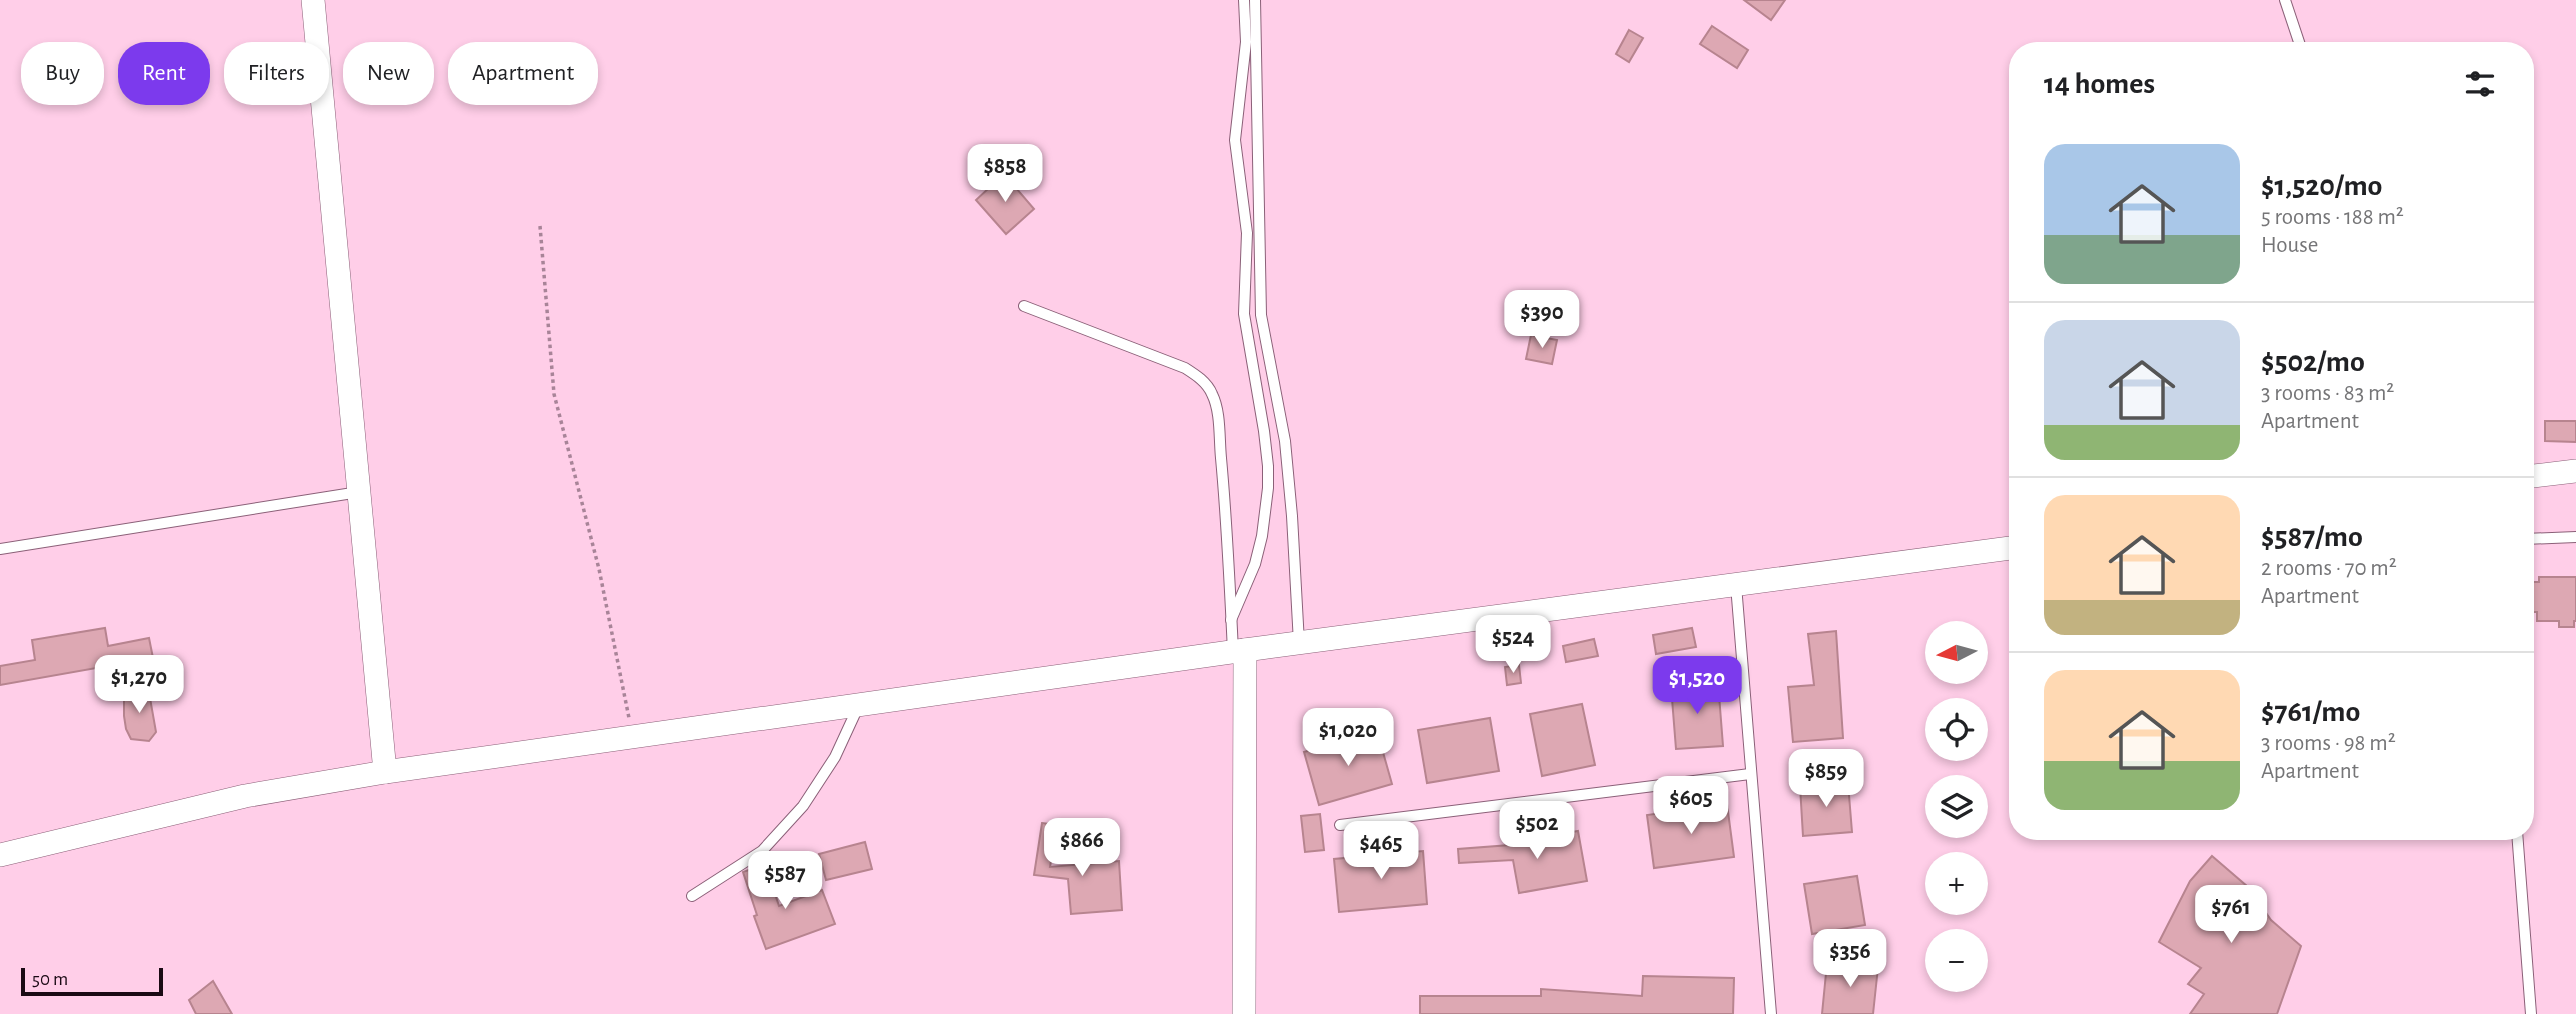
<!DOCTYPE html>
<meta charset="utf-8">
<style>
:root{--surface:#fff;--page:#f6f6f6;--text:#202124;--muted:#757577;--line:#e0e0e0;--accent:#7c3aed}
body{margin:0;font-family:"Alegreya Sans",sans-serif;background:var(--page);color:var(--text);height:100vh;display:flex;flex-direction:column;font-size:26px;white-space:nowrap}
*{box-sizing:border-box;margin:0}
p{font-size:23px;color:var(--muted)}
.icon{flex:none;width:38px;height:38px;fill:none;stroke:currentColor;stroke-width:2;stroke-linecap:round;stroke-linejoin:round}
.map{position:relative;flex:1;overflow:hidden}
.panel{position:absolute;left:2009px;top:42px;width:525px;height:798px;display:flex;flex-direction:column;background:var(--surface);border-radius:28px;box-shadow:0 4px 10px #0003}
.panel>*{flex:none}
.top-card{position:absolute;left:21px;top:42px;width:665px;height:63px;display:flex;gap:14px}
.needle{width:46px;rotate:264deg}
.buttons{position:absolute;left:1925px;top:621px;display:grid;gap:14px}
.buttons a{display:grid;place-items:center;width:63px;height:63px;border-radius:50%;background:var(--surface);box-shadow:0 4px 10px #0003;font-size:35px}
.scale{position:absolute;left:21px;bottom:18px;width:142px;box-sizing:border-box;padding-left:7px;border:4px solid #1a0a14;border-top:0;font-size:19px;line-height:24px;white-space:nowrap;color:#1a0a14;-webkit-text-stroke:5px #ffcee8;paint-order:stroke}
.price{position:absolute;translate:-50% -60px;padding:0 16px;border-radius:14px;background:#fff;color:#222;font-size:23px;line-height:46px;filter:drop-shadow(0 2px 4px #0008)}
.price::after{content:'';position:absolute;left:50%;top:42px;width:21px;height:16px;margin-left:-10px;background:inherit;clip-path:polygon(0 0,100% 0,50% 100%)}
.price.active{background:var(--accent);color:#fff}
ul{padding:0;list-style:none}
li{display:flex;align-items:center;gap:21px;height:175px;padding:0 35px}
li+li{border-top:2px solid var(--line)}
li span{display:grid;place-items:center;flex:none;width:196px;height:140px;border-radius:21px;color:#555}
li>.icon{margin-inline-start:auto}
span .icon{width:84px;height:84px;fill:#fffc;stroke-width:1}
li b{font-size:30px}
h2{display:flex;justify-content:space-between;align-items:center;height:84px;padding:0 35px;font-size:30px}
.pill{padding:0 24px;border-radius:28px;background:var(--surface);box-shadow:0 4px 10px #0003;font-size:24px;line-height:63px}
.pill.active{background:var(--accent);color:#fff}
.map>svg:first-child{display:block}
</style>
<div class="map">
<svg width="2576" height="1014" viewBox="0 0 2576 1014">
<rect width="100%" height="100%" fill="#ffcee8"/>
<g fill="#dda8b3" stroke="#b7848f" stroke-width="2">
<polygon points="1744,0 1785,0 1771,20"/>
<polygon points="1712,26 1748,50 1737,68 1700,44"/>
<polygon points="1629,30 1643,38 1629,62 1616,54"/>
<polygon points="1004,174 1034,209 1006,234 976,200"/>
<polygon points="1531,335 1557,340 1552,364 1526,359"/>
<polygon points="2545,421 2576,421 2576,442 2545,441"/>
<polygon points="2539,577 2576,577 2576,621 2574,621 2574,627 2559,627 2559,621 2537,621 2537,612 2526,612 2526,582 2539,582"/>
<polygon points="105,628 108,646 149,638 153,658 0,685 0,666 35,660 32,640"/>
<polygon points="1692,628 1696,647 1656,654 1653,635"/>
<polygon points="1836,631 1843,738 1793,742 1788,687 1814,685 1808,634"/>
<polygon points="1594,639 1598,656 1566,662 1563,646"/>
<polygon points="1519,665 1521,683 1507,685 1505,667"/>
<polygon points="1718,682 1723,746 1676,749 1671,686"/>
<polygon points="144,688 150,698 156,732 149,741 131,739 126,729 124,716 124,701 130,690"/>
<polygon points="1582,704 1595,765 1542,776 1530,714"/>
<polygon points="1490,718 1499,771 1427,783 1418,730"/>
<polygon points="1377,731 1392,784 1319,805 1304,752"/>
<polygon points="1848,783 1852,832 1803,836 1800,786"/>
<polygon points="1727,804 1734,857 1654,868 1647,815"/>
<polygon points="1320,814 1324,850 1305,852 1301,816"/>
<polygon points="1042,823 1057,825 1050,867 1119,861 1122,910 1071,914 1068,879 1034,875"/>
<polygon points="1578,831 1587,881 1519,893 1513,860 1459,863 1458,849 1510,845 1510,843"/>
<polygon points="865,842 872,869 826,880 819,854"/>
<polygon points="1423,851 1427,904 1339,912 1334,859"/>
<polygon points="2212,856 2248,887 2271,920 2301,946 2277,1014 2190,1014 2204,994 2188,984 2201,968 2159,942 2190,881"/>
<polygon points="765,864 779,906 822,890 835,924 766,949 754,916 757,915 743,872"/>
<polygon points="1857,876 1865,925 1812,934 1804,884"/>
<polygon points="1827,963 1878,967 1873,1014 1822,1014"/>
<polygon points="1643,976 1734,978 1733,1014 1420,1014 1420,996 1541,996 1541,989 1642,996"/>
<polygon points="213,981 232,1014 196,1014 189,1000"/>
</g>
<g fill="none" stroke-linecap="round" stroke-linejoin="round">
<g stroke="#8b6078" stroke-width="12">
<g id="service">
<polyline points="1255,0 1261,315 1285,441 1292,516 1299,643"/>
<polyline points="2285,0 2302,51"/>
<path d="M 1024,306 L 1185,368 C 1196,375 1207,382 1212,394 C 1221,412 1219,438 1221,458 C 1227,523 1230,587 1233,652"/>
<polyline points="2525,539 2576,537"/>
<polyline points="0,549 359,492"/>
<polyline points="1736,585 1771,1014"/>
<polyline points="1231,620 1255,564 1262,536 1268,488 1268,466 1264,431 1244,314 1247,233 1235,140 1246,42 1244,0"/>
<polyline points="1340,825 1750,774"/>
<polyline points="2517,831 2531,1014"/>
<polyline points="692,896 762,851 803,806 835,757 859,705"/>
</g>
</g>
<g stroke="#8b6078" stroke-width="24">
<g id="minor">
<polyline points="313,0 385,772"/>
<polyline points="2525,477 2576,471"/>
<polyline points="0,855 245,796 385,772 1245,650 2018,547"/>
<polyline points="1244,1014 1245,650"/>
</g>
</g>
<polyline stroke="#a88498" stroke-width="3.5" stroke-dasharray="3.5 3.5" stroke-linecap="butt" points="540,226 554,394 599,569 629,718"/>
<use href="#service" stroke="#fff" stroke-width="10"/>
<use href="#minor" stroke="#fff" stroke-width="23"/>
</g>
</svg>
<div class="buttons">
<a><svg class="needle" viewBox="-14 -14 28 28"><path d="M0-13l5 13h-10z" fill="#e53935"/><path d="M0 13l5-13h-10z" fill="#757577"/></svg></a>
<a><svg class="icon" aria-label="locate" viewBox="0 0 24 24"><circle cx="12" cy="12" r="6"/><path d="M12 2v4M12 18v4M2 12h4M18 12h4"/></svg></a>
<a><svg class="icon" aria-label="layers" viewBox="0 0 24 24"><path d="M12 4l9 5-9 5-9-5zM3 14l9 5 9-5"/></svg></a>
<a>+</a>
<a>−</a>
</div>
<div class="scale">50 m</div>
<b class="price" style="left:1005px;top:204px">$858</b>
<b class="price" style="left:1542px;top:350px">$390</b>
<b class="price" style="left:1513px;top:675px">$524</b>
<b class="price" style="left:139px;top:715px">$1,270</b>
<b class="price active" style="left:1697px;top:716px">$1,520</b>
<b class="price" style="left:1348px;top:768px">$1,020</b>
<b class="price" style="left:1826px;top:809px">$859</b>
<b class="price" style="left:1691px;top:836px">$605</b>
<b class="price" style="left:1537px;top:861px">$502</b>
<b class="price" style="left:1082px;top:878px">$866</b>
<b class="price" style="left:1381px;top:881px">$465</b>
<b class="price" style="left:785px;top:911px">$587</b>
<b class="price" style="left:2231px;top:945px">$761</b>
<b class="price" style="left:1850px;top:989px">$356</b>
<div class="top-card">
<a class="pill">Buy</a>
<a class="pill active">Rent</a>
<a class="pill">Filters</a>
<a class="pill">New</a>
<a class="pill">Apartment</a>
</div>
<section class="panel">
<h2>14 homes<svg class="icon" aria-label="filters" viewBox="0 0 24 24"><path d="M4 7h16M4 17h16"/><circle cx="9" cy="7" r="2"/><circle cx="15" cy="17" r="2"/></svg></h2>
<ul>
<li><span style="background:linear-gradient(#a9c7e8 65%,#7fa58c 0)"><svg class="icon" aria-label="home" viewBox="0 0 24 24"><path d="M3 11l9-7 9 7M6 9v11h12V9"/></svg></span><div><b>$1,520/mo</b><p>5 rooms · 188 m²</p><p>House</p></div></li>
<li><span style="background:linear-gradient(#c9d6e8 75%,#8fb573 0)"><svg class="icon" aria-label="home" viewBox="0 0 24 24"><path d="M3 11l9-7 9 7M6 9v11h12V9"/></svg></span><div><b>$502/mo</b><p>3 rooms · 83 m²</p><p>Apartment</p></div></li>
<li><span style="background:linear-gradient(#ffd9b3 75%,#c2b280 0)"><svg class="icon" aria-label="home" viewBox="0 0 24 24"><path d="M3 11l9-7 9 7M6 9v11h12V9"/></svg></span><div><b>$587/mo</b><p>2 rooms · 70 m²</p><p>Apartment</p></div></li>
<li><span style="background:linear-gradient(#ffd9b3 65%,#8fb573 0)"><svg class="icon" aria-label="home" viewBox="0 0 24 24"><path d="M3 11l9-7 9 7M6 9v11h12V9"/></svg></span><div><b>$761/mo</b><p>3 rooms · 98 m²</p><p>Apartment</p></div></li>
</ul>
</section>
</div>
